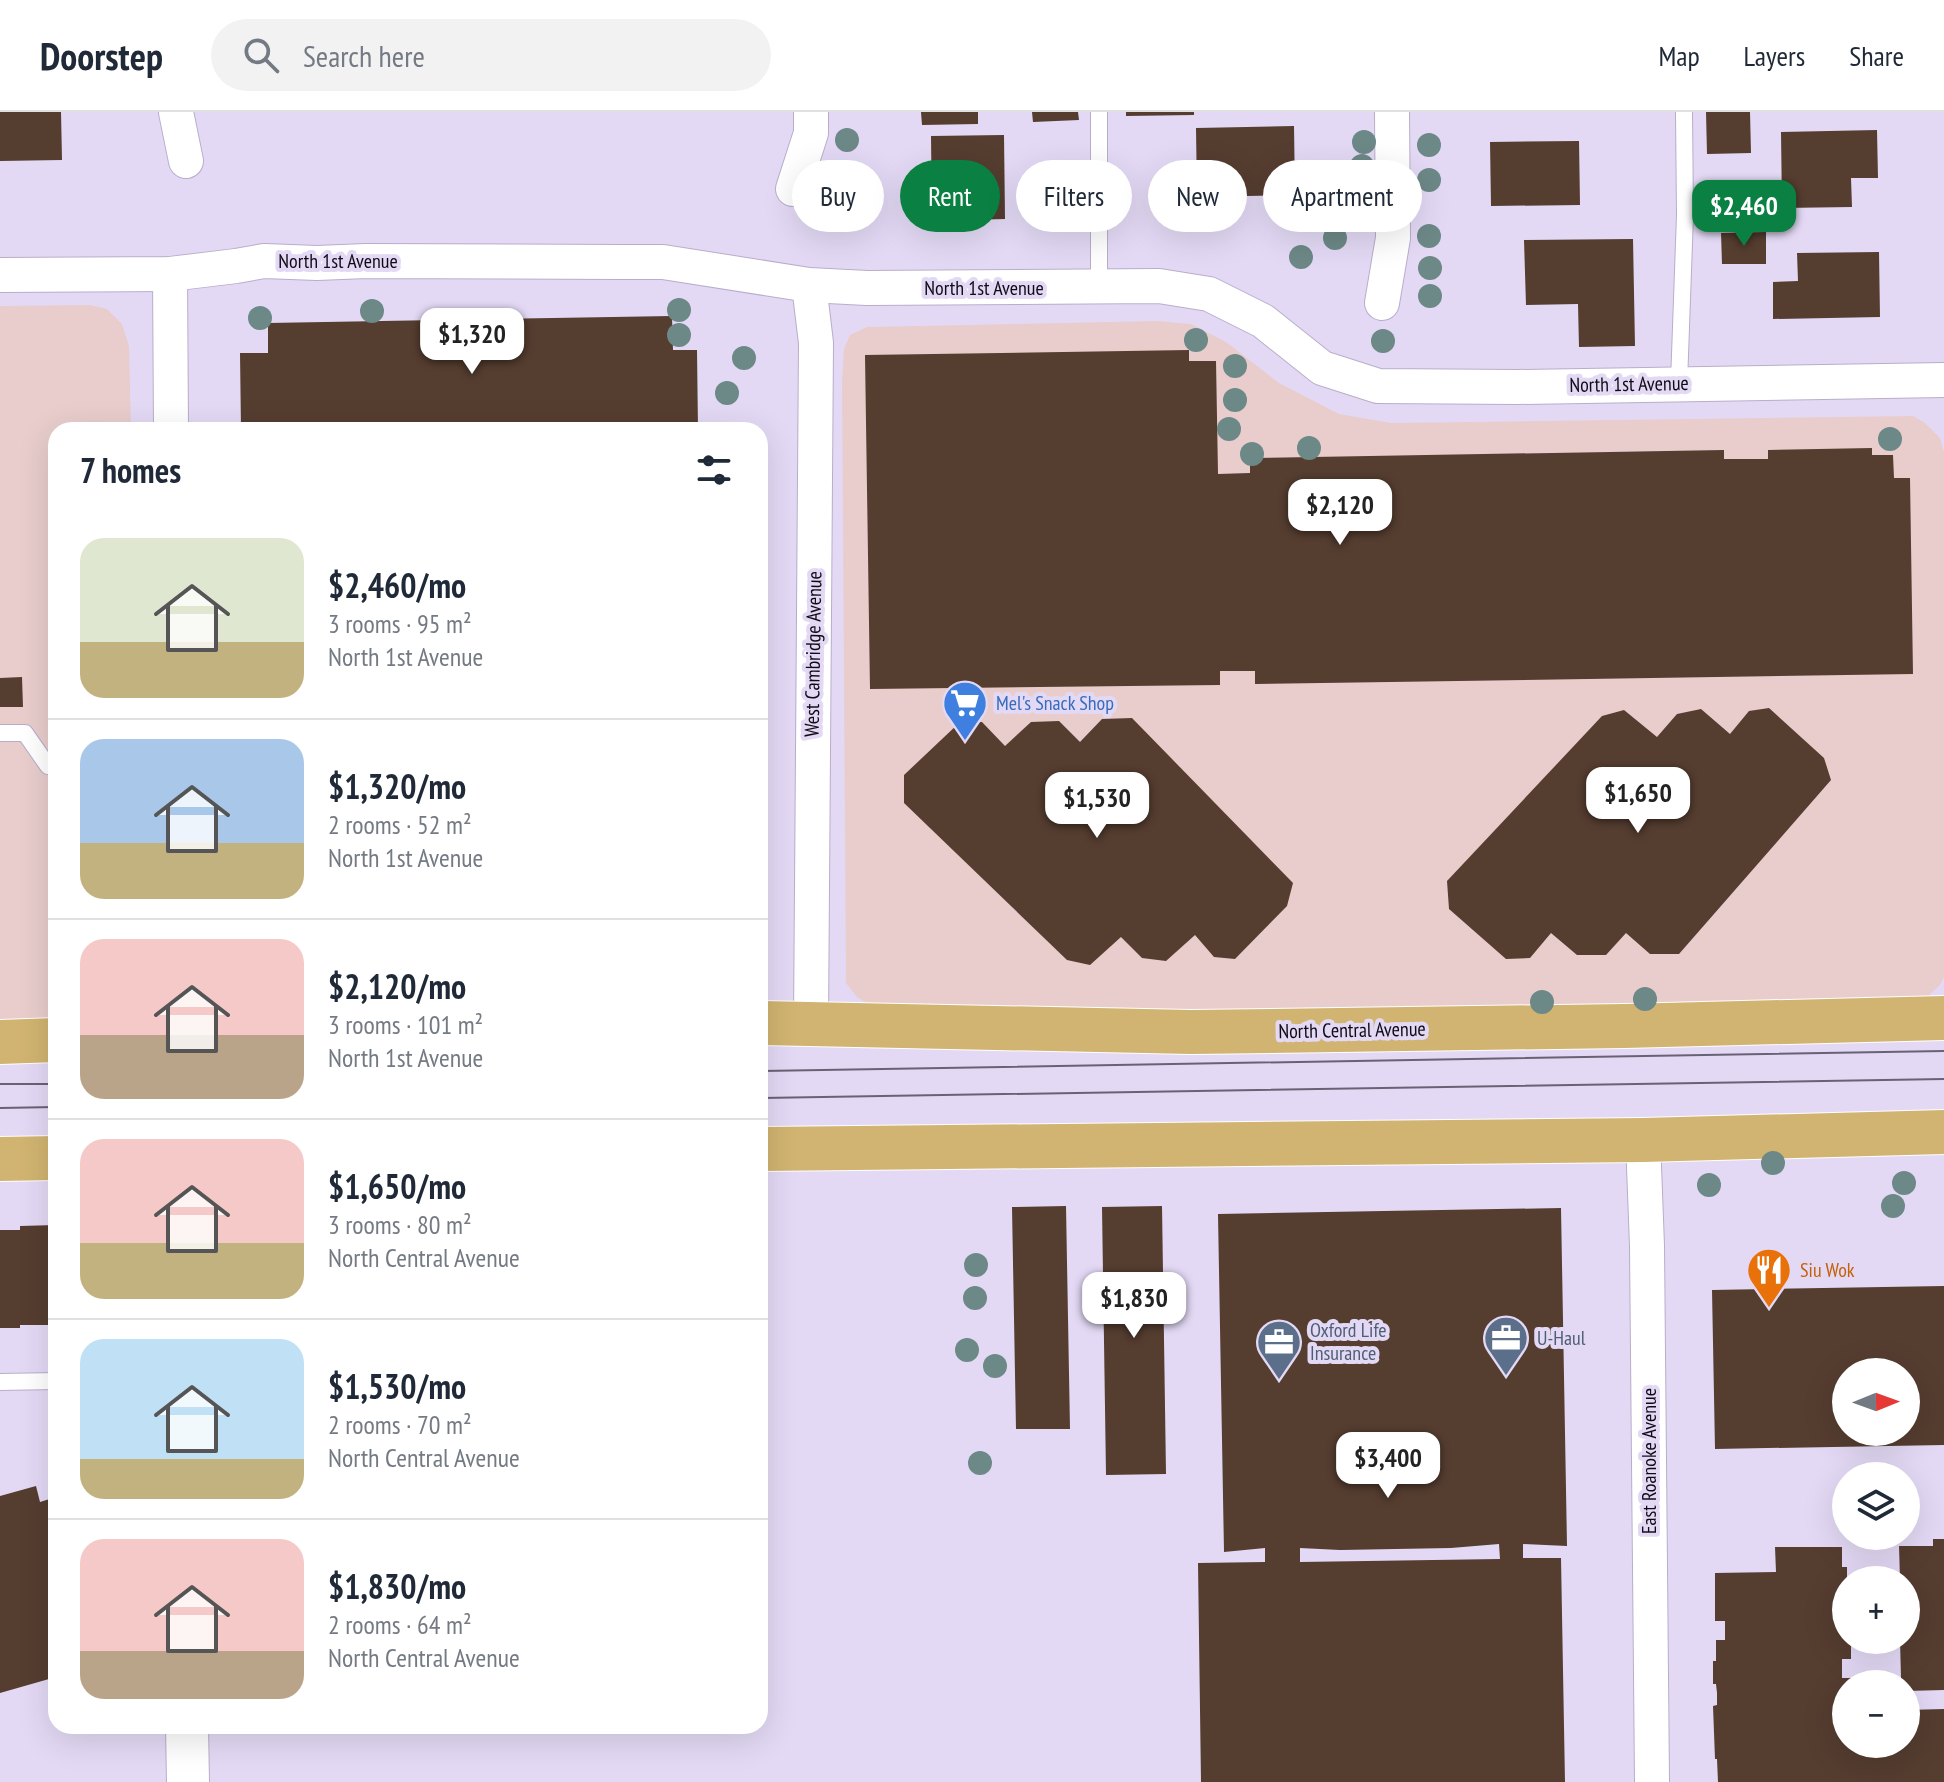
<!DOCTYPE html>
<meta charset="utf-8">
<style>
:root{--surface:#fff;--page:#f2f2f3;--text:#1f2937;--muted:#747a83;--line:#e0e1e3;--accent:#0b8043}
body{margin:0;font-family:"PT Sans Narrow",sans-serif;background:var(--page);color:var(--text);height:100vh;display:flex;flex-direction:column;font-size:30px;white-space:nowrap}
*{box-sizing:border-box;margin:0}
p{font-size:26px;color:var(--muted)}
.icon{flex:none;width:44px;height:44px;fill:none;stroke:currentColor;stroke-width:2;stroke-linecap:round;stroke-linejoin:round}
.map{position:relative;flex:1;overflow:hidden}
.details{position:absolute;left:48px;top:310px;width:720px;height:1312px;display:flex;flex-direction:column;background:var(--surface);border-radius:24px;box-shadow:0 8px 32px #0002}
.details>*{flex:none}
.guide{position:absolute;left:792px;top:48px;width:760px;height:72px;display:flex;gap:16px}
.needle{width:52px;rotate:89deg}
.controls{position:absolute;left:1832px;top:1246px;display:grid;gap:16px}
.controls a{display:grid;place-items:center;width:88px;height:88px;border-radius:50%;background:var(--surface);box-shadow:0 8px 32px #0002;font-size:40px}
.price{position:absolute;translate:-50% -68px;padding:0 18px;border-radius:16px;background:#fff;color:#222;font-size:26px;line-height:52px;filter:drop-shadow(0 2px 4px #0008)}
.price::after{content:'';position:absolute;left:50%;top:48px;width:24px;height:18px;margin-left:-12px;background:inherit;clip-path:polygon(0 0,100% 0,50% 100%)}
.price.active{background:var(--accent);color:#fff}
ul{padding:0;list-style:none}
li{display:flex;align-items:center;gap:24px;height:200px;padding:0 32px}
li+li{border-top:2px solid var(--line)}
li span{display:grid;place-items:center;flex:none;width:224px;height:160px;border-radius:24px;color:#555}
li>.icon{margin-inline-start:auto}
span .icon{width:96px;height:96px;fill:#fffc;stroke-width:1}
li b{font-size:34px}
h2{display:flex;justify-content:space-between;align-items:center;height:96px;padding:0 32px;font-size:34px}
.pill{padding:0 28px;border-radius:36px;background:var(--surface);box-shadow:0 8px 32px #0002;font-size:28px;line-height:72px}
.pill.active{background:var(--accent);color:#fff}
header{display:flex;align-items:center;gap:48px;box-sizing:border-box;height:112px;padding:0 40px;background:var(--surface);border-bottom:2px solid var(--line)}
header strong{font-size:38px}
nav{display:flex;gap:44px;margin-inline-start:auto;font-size:28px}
.search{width:560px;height:72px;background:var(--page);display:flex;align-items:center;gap:20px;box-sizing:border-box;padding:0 28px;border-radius:44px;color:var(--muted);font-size:30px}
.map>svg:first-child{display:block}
</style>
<header>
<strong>Doorstep</strong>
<div class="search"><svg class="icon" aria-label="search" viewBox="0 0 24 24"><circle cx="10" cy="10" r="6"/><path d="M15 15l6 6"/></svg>Search here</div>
<nav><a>Map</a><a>Layers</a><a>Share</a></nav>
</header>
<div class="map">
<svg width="1944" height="1670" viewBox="0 0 1944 1670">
<rect width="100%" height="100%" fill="#e3d9f5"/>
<g fill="#e8cdcc">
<polygon points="90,193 107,197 122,212 129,234 131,318 56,318 56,908 0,911 0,194"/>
<polygon points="1157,209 1191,212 1226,230 1279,271 1339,302 1391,311 1913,304 1925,311 1940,326 1944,340 1944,865 1940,873 1925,887 1128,906 873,895 857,885 846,871 842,271 844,237 850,223 867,215"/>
</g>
<g fill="#553d30" fill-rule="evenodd">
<polygon points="0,0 61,0 62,48 0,49"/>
<polygon points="921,0 978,0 978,12 922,13"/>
<polygon points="1032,0 1078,0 1079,8 1033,10"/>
<polygon points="1126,0 1194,0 1194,3 1126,4"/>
<polygon points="1706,0 1750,0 1751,41 1707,42"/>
<polygon points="1294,14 1295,83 1197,85 1196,16"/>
<polygon points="1877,18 1878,66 1851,66 1852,95 1782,96 1781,20"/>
<polygon points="1004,23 1005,107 932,109 931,24"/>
<polygon points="1579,29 1580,93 1491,94 1490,30"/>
<polygon points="1766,120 1766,152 1722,152 1721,121"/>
<polygon points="1633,127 1635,234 1579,235 1578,192 1526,193 1524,128"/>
<polygon points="1879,140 1880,205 1773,207 1773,170 1798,169 1797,141"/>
<polygon points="672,204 673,238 697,238 698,318 241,318 240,241 268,241 268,211"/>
<polygon points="1189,238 1189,249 1216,249 1218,362 1250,361 1250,346 1724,338 1724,347 1768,347 1768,338 1872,336 1872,343 1893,343 1894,366 1910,366 1913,562 1255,572 1255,559 1220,559 1220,573 870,577 865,243"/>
<polygon points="22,565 23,595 0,595 0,566"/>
<polygon points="1769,596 1824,646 1831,668 1679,842 1650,842 1626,821 1606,843 1577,843 1551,821 1530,846 1506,847 1449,797 1447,769 1602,604 1624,598 1657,625 1677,602 1701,597 1730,622 1749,599"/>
<polygon points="1132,606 1293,771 1287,794 1235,847 1214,845 1195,823 1166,849 1142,846 1121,825 1090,853 1067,848 904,691 904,663 959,611 982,610 1005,634 1031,610 1059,609 1080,630 1102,607"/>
<polygon points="1066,1094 1070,1317 1016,1317 1012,1095"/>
<polygon points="1162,1094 1166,1362 1106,1363 1102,1095"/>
<path d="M 1561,1096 L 1567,1434 L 1523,1432 L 1523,1446 L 1561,1446 L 1565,1670 L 1201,1670 L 1198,1451 L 1265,1450 L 1265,1436 L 1224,1440 L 1218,1102 ZM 1499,1432 L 1500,1447 L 1300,1450 L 1300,1436 L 1340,1438 L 1451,1436 Z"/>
<polygon points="56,1113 56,1213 20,1213 20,1216 0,1216 0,1118 20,1118 20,1114"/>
<path d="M 1944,1174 L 1944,1333 L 1715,1337 L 1712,1178 ZM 1846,1260 L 1906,1260 L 1906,1320 L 1846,1320 Z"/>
<polygon points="36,1374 40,1390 56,1385 56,1565 0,1581 0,1384"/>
<polygon points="1933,1427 1944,1427 1944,1578 1906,1579 1906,1572 1846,1572 1846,1580 1841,1580 1841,1599 1846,1598 1846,1632 1906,1632 1906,1598 1944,1597 1944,1670 1718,1670 1717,1647 1715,1647 1713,1594 1717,1593 1717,1581 1716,1572 1713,1572 1713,1549 1716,1549 1716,1528 1725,1528 1725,1509 1715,1509 1715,1461 1776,1460 1775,1435 1842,1435 1842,1455 1847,1455 1847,1468 1846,1480 1842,1480 1842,1501 1846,1501 1846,1528 1851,1528 1851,1547 1842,1547 1842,1566 1901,1566 1900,1528 1906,1528 1906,1468 1900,1468 1899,1434 1933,1434"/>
</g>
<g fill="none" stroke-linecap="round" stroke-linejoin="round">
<g stroke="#b9aeca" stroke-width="18">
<g id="service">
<polyline points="1099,0 1099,175"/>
<polyline points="1679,271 1685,103 1684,0"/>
<polyline points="0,621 25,621 48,654"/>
<polyline points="0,1270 56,1269"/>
</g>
</g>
<g stroke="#b9aeca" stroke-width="36">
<g id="minor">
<polyline points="176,0 186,49"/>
<polyline points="793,77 811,21 811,0"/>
<polyline points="170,162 171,318"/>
<polyline points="0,163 170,162 236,154 264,149 317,151 366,149 623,150 663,150 809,173 867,176 1159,174 1209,182 1263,209 1322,256 1378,274 1517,275 1944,268"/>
<polyline points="809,173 816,231 811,911"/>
<polyline points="1382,191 1393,126 1392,0"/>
<polyline points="1643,1028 1647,1134 1652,1670"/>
</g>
</g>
<g stroke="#b9aeca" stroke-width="44">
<polyline id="tertiary" points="187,1614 188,1670"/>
</g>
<g stroke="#fff" stroke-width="46">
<g id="primary">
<polyline points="760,911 1191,920 1625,914 1944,906"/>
<polyline points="0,930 56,928"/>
<polyline points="760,1037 1643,1028 1944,1020"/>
<polyline points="0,1047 56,1046"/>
</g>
</g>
<use href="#service" stroke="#fff" stroke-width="16"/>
<use href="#minor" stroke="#fff" stroke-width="34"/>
<use href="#tertiary" stroke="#fff" stroke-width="42"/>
<use href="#primary" stroke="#d1b471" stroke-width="44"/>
<g stroke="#696274" stroke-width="2">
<polyline points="760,959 1944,939"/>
<polyline points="0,972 56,972"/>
<polyline points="760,986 1944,967"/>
<polyline points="0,996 56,995"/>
</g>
</g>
<g fill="#6c8887">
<circle cx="847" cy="28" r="12"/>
<circle cx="1364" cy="30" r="12"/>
<circle cx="1429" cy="33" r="12"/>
<circle cx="1362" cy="54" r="12"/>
<circle cx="845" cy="65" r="12"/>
<circle cx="1429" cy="68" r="12"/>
<circle cx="1361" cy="88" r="12"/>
<circle cx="1429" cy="124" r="12"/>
<circle cx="1335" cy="126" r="12"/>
<circle cx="1301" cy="145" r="12"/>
<circle cx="1430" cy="156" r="12"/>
<circle cx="1430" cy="184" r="12"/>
<circle cx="679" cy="198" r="12"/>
<circle cx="372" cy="199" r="12"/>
<circle cx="260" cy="206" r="12"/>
<circle cx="679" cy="223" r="12"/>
<circle cx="1196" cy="228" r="12"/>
<circle cx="1383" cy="229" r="12"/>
<circle cx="744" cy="246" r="12"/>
<circle cx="1235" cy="254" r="12"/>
<circle cx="727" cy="281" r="12"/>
<circle cx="1235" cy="288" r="12"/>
<circle cx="1229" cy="317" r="12"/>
<circle cx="1890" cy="327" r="12"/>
<circle cx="1309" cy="336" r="12"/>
<circle cx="1252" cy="342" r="12"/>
<circle cx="1645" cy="887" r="12"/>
<circle cx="1542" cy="890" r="12"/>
<circle cx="1773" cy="1051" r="12"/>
<circle cx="1904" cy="1071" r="12"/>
<circle cx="1709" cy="1073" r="12"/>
<circle cx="1893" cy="1094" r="12"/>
<circle cx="976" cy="1153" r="12"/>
<circle cx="975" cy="1186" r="12"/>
<circle cx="967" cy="1238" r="12"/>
<circle cx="995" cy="1254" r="12"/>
<circle cx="980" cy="1351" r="12"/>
</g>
<defs>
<g id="supermarket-pin" transform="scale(2.3)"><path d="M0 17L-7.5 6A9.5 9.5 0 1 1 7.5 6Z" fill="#3f7fe0" stroke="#e3d9f5"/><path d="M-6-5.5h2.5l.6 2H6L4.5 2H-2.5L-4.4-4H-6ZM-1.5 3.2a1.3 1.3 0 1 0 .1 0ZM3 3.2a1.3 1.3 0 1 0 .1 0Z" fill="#fff"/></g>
<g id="restaurant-pin" transform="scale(2.3)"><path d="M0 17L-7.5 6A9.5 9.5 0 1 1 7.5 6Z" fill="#e8710a" stroke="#e3d9f5"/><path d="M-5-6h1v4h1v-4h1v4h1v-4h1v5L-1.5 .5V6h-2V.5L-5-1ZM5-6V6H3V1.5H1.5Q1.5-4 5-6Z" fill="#fff"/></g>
<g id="office-pin" transform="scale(2.3)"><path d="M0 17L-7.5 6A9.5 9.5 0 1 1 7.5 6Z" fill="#5c6f8a" stroke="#e3d9f5"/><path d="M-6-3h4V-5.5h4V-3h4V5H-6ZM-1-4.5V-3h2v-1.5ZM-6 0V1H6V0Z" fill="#fff"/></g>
</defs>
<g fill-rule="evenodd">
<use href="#supermarket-pin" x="965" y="591"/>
<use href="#restaurant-pin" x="1769" y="1158"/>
<use href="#office-pin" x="1506" y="1226"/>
<use href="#office-pin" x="1279" y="1230"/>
</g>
<g text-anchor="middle" stroke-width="8" stroke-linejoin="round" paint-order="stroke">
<g font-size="20" fill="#0f0b15" stroke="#e3d9f5">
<text x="338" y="156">North 1st Avenue</text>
<text x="984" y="183">North 1st Avenue</text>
<text transform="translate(1629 272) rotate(-1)" y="7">North 1st Avenue</text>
<text transform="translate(813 542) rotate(-89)" y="7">West Cambridge Avenue</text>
<text transform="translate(1352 918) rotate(-1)" y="7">North Central Avenue</text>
<text transform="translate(1649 1349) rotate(-90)" y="7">East Roanoke Avenue</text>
</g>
<g font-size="20" fill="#366cbe" stroke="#e3d9f5" text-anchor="start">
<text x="996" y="598">Mel's Snack Shop</text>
</g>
<g font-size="20" fill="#c56008" stroke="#e3d9f5" text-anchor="start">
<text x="1800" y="1165">Siu Wok</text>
</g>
<g font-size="20" fill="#4e5e75" stroke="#e3d9f5" text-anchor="start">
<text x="1310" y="1225">Oxford Life<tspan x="1310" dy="23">Insurance</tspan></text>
<text x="1537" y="1233">U-Haul</text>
</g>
</g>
</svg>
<div class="controls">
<a><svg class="needle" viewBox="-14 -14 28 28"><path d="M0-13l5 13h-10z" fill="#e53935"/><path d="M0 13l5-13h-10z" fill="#747a83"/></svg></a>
<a><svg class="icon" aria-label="layers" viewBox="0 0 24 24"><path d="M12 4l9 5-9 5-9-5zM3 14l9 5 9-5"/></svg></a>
<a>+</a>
<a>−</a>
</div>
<b class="price active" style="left:1744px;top:136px">$2,460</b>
<b class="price" style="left:472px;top:264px">$1,320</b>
<b class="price" style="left:1340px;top:435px">$2,120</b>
<b class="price" style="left:1638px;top:723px">$1,650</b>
<b class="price" style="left:1097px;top:728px">$1,530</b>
<b class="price" style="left:1134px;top:1228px">$1,830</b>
<b class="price" style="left:1388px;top:1388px">$3,400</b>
<div class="guide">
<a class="pill">Buy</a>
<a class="pill active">Rent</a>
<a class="pill">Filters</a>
<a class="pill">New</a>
<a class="pill">Apartment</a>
</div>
<section class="details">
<h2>7 homes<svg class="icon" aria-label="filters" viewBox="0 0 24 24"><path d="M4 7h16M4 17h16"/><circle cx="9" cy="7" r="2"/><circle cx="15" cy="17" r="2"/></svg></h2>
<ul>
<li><span style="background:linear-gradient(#dfe7d0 65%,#c2b280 0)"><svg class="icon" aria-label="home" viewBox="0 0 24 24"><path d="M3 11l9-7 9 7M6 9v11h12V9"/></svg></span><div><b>$2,460/mo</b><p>3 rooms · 95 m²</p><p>North 1st Avenue</p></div></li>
<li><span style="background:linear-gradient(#a9c7e8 65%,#c2b280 0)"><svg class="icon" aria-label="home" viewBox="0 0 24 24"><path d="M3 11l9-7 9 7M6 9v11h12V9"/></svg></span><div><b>$1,320/mo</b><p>2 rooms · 52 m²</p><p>North 1st Avenue</p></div></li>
<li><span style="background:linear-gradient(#f6c9c9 60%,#b9a48a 0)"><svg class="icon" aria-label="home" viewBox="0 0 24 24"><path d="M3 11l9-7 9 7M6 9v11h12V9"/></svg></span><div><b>$2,120/mo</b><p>3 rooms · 101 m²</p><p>North 1st Avenue</p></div></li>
<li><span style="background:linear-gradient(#f6c9c9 65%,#c2b280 0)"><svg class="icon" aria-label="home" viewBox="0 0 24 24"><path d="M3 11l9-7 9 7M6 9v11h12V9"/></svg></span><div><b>$1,650/mo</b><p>3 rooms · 80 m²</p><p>North Central Avenue</p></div></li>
<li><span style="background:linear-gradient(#bfe0f5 75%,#c2b280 0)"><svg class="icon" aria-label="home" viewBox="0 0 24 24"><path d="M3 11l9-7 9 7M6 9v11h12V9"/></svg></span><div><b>$1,530/mo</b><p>2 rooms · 70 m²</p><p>North Central Avenue</p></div></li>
<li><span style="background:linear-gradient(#f6c9c9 70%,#b9a48a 0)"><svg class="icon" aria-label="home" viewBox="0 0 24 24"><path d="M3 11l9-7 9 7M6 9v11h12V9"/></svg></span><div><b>$1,830/mo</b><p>2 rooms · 64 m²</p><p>North Central Avenue</p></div></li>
</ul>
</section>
</div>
